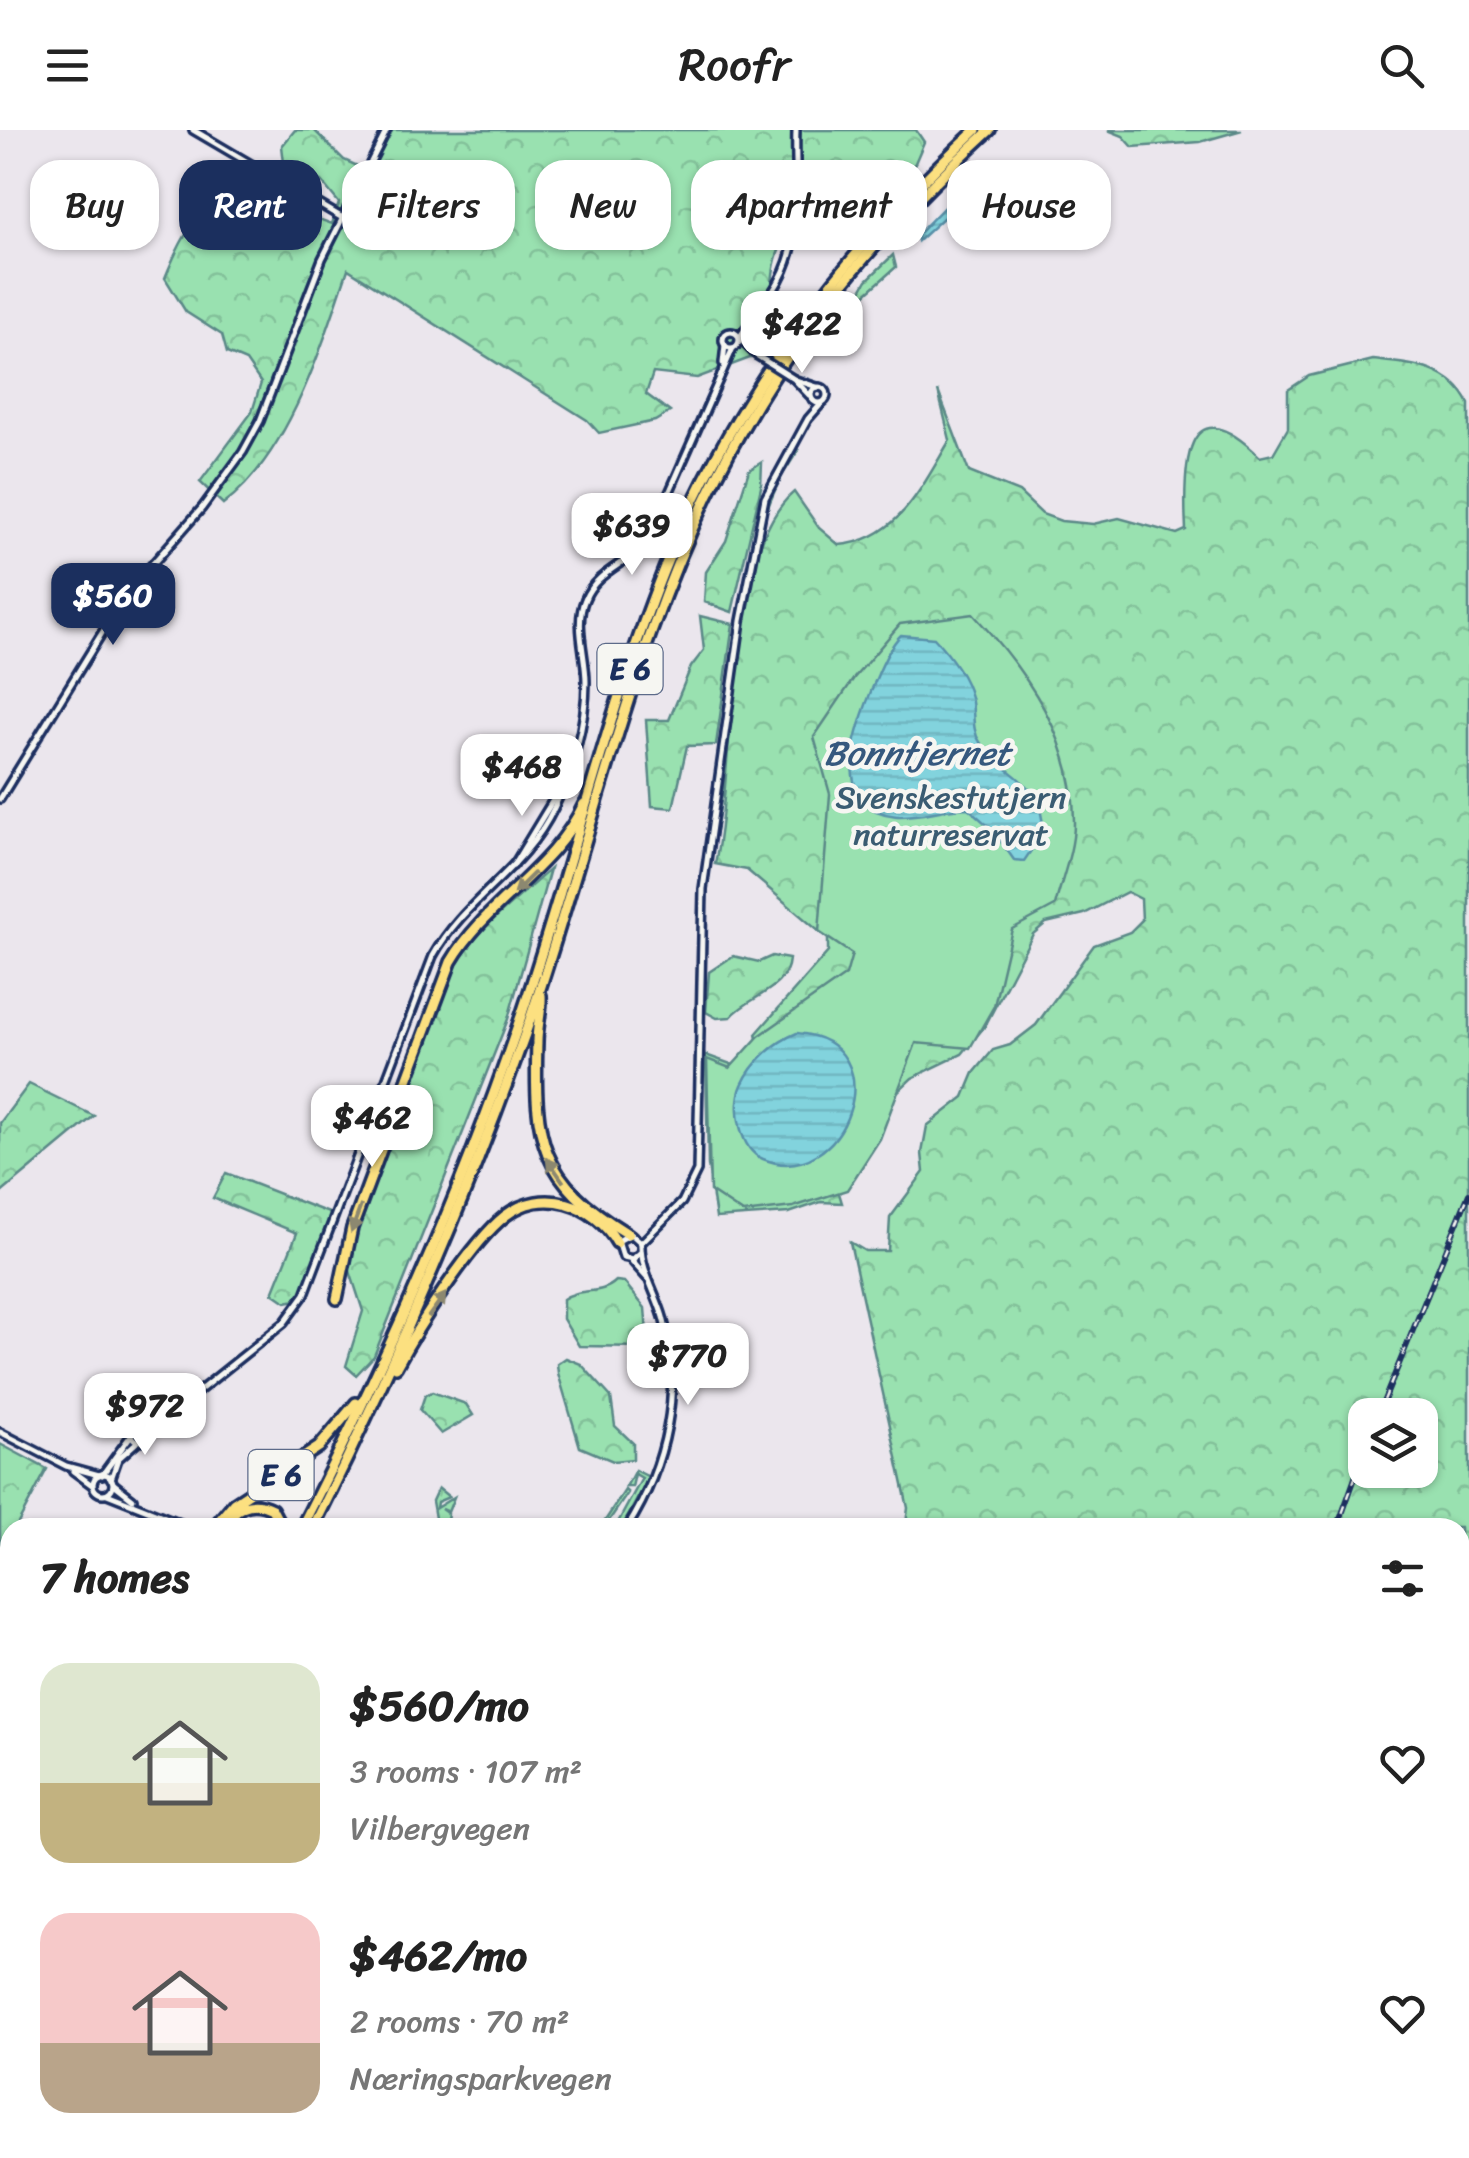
<!DOCTYPE html>
<meta charset="utf-8">
<style>
:root{--surface:#fff;--page:#f6f6f6;--text:#222;--muted:#767676;--accent:#1b2f5e}
body{margin:0;font-family:Sriracha,sans-serif;background:var(--page);color:var(--text);height:100vh;display:flex;flex-direction:column;font-size:38px;white-space:nowrap}
*{box-sizing:border-box;margin:0}
p{font-size:32px;color:var(--muted)}
.icon{flex:none;width:55px;height:55px;fill:none;stroke:currentColor;stroke-width:2;stroke-linecap:round;stroke-linejoin:round}
.map{position:relative;flex:1;overflow:hidden}
.sheet{position:absolute;left:0px;top:1388px;width:1470px;height:642px;display:flex;flex-direction:column;background:var(--surface);border-radius:30px 30px 0 0;box-shadow:0 2px 8px #0004}
.sheet>*{flex:none}
.guide{position:absolute;left:30px;top:30px;width:1410px;height:90px;display:flex;gap:20px}
.buttons{position:absolute;left:1348px;top:1268px;display:grid;gap:20px}
.buttons a{display:grid;place-items:center;width:90px;height:90px;border-radius:20px;background:var(--surface);box-shadow:0 2px 8px #0004;font-size:50px}
.price{position:absolute;translate:-50% -85px;padding:0 22px;border-radius:20px;background:#fff;color:#222;font-size:32px;line-height:65px;filter:drop-shadow(0 2px 5px #0008)}
.price::after{content:'';position:absolute;left:50%;top:60px;width:30px;height:22px;margin-left:-15px;background:inherit;clip-path:polygon(0 0,100% 0,50% 100%)}
.price.on{background:var(--accent);color:#fff}
ul{padding:0;list-style:none}
li{display:flex;align-items:center;gap:30px;height:250px;padding:0 40px}
li span{display:grid;place-items:center;flex:none;width:280px;height:200px;border-radius:30px;color:#555}
li>.icon{margin-inline-start:auto}
span .icon{width:120px;height:120px;fill:#fffc;stroke-width:1}
li b{font-size:42px}
h2{display:flex;justify-content:space-between;align-items:center;height:120px;padding:0 40px;font-size:42px}
.pill{padding:0 35px;border-radius:30px;background:var(--surface);box-shadow:0 2px 8px #0004;font-size:35px;line-height:90px}
.pill.on{background:var(--accent);color:#fff}
header{display:flex;justify-content:space-between;align-items:center;height:130px;padding:0 40px;background:var(--surface);font-size:45px;font-weight:600}
.map>svg:first-child{display:block}
</style>
<header><svg class="icon" aria-label="menu" viewBox="0 0 24 24"><path d="M4 6h16M4 12h16M4 18h16"/></svg>Roofr<svg class="icon" aria-label="search" viewBox="0 0 24 24"><circle cx="10" cy="10" r="6"/><path d="M15 15l6 6"/></svg></header>
<div class="map">
<svg width="1469" height="2028" viewBox="0 0 1469 2028">
<defs>
<pattern id="grass-tufts" width="24" height="20" patternUnits="userSpaceOnUse" patternTransform="scale(2.5)"><rect width="24" height="20" fill="#99e1b0"/><path d="M3 7l-1-3M5 7V3M7 7l1-3M15 17l-1-3M17 17v-4M19 17l1-3" fill="none" stroke="#83c19a"/></pattern>
<pattern id="forest-crowns" width="20" height="18" patternUnits="userSpaceOnUse" patternTransform="scale(2.5)"><rect width="20" height="18" fill="#99e1b0"/><path d="M2 6a3 3 0 1 1 6 0M12 15a3 3 0 1 1 6 0" fill="none" stroke="#83c19a"/></pattern>
<pattern id="water-rules" width="6" height="5" patternUnits="userSpaceOnUse" patternTransform="scale(2.5)"><rect width="6" height="5" fill="#82d3dd"/><path d="M0 2.5h6" fill="none" stroke="#70b5c0"/></pattern>
</defs>
<rect width="100%" height="100%" fill="#ebe6ed"/>
<filter id="ink" filterUnits="userSpaceOnUse"><feTurbulence type="fractalNoise" baseFrequency=".01" numOctaves="2"/><feDisplacementMap in="SourceGraphic" scale="20" xChannelSelector="R" yChannelSelector="G"/><feConvolveMatrix kernelMatrix="1 2 1 2 8 2 1 2 1" color-interpolation-filters="sRGB"/></filter>
<g filter="url(#ink)">
<g fill="url(#grass-tufts)" stroke="#5a8887" stroke-width="2.5">
<path d="M 799,319 L 778,352 L 766,382 L 716,702 C 714,678 724,646 728,620 C 741,524 740,398 799,319 Z"/>
<polygon points="635,1340 649,1347 622,1397 601,1397 625,1360 628,1363 608,1392 616,1396 642,1348 635,1344 632,1357 626,1357"/>
<polygon points="438,1358 449,1367 437,1372 436,1378 454,1367 448,1382 441,1379 448,1384 446,1396 436,1394 432,1371"/>
</g>
<g fill="url(#forest-crowns)" stroke="#5a8887" stroke-width="2.5" fill-rule="evenodd">
<path d="M 295,0 L 314,0 L 344,30 L 364,39 L 384,0 L 916,0 L 924,12 L 915,33 L 837,114 L 818,115 L 792,101 C 763,127 775,186 766,222 L 697,248 L 653,243 L 646,264 L 670,282 L 655,291 L 599,303 L 587,290 L 348,139 C 323,213 289,326 223,374 L 200,352 L 252,282 L 261,253 L 246,231 L 227,223 L 222,205 L 186,182 L 165,148 C 179,113 199,72 235,58 L 332,94 L 339,73 L 321,51 L 284,33 L 282,16 Z"/>
<polygon points="1108,0 1242,0 1200,12 1133,17 1123,6"/>
<polygon points="893,125 896,137 852,176 867,150"/>
<path d="M 1373,230 C 1410,234 1451,236 1469,274 L 1469,1518 L 1460,1515 L 1460,1398 L 891,1397 L 906,1393 L 908,1378 L 850,1112 L 865,1121 L 888,1121 L 890,1088 L 924,1042 L 922,1023 L 927,996 L 964,967 L 974,943 L 993,920 L 1010,915 L 1036,895 L 1094,815 L 1130,802 L 1142,790 L 1141,769 L 1127,762 L 1084,784 L 1046,793 L 1033,804 L 985,896 L 962,924 L 912,948 L 895,964 L 839,1063 L 842,1073 L 821,1072 L 789,1083 L 716,1088 L 708,1035 L 706,925 L 739,937 L 758,913 L 756,904 L 828,822 L 828,809 L 747,740 L 715,734 C 735,642 724,420 794,362 L 819,398 L 839,415 C 898,411 922,356 950,310 L 938,261 L 969,342 L 1019,362 L 1042,384 L 1061,391 L 1093,394 L 1119,388 L 1177,404 L 1186,400 C 1183,341 1183,251 1260,327 L 1273,324 L 1288,298 L 1288,260 L 1309,246 ZM 1365,1285 L 1420,1285 L 1420,1340 L 1365,1340 Z"/>
<polygon points="762,332 761,357 732,482 704,472 706,442 726,411 749,340"/>
<polygon points="700,486 733,494 716,615 687,616 673,678 652,676 646,590 669,590 691,537 704,520"/>
<polygon points="550,739 508,889 374,1226 356,1245 346,1236 363,1181 348,1135 352,1109 453,836 476,805"/>
<path d="M 733,826 L 759,832 L 772,826 L 789,829 C 787,861 748,866 731,887 L 717,888 L 706,882 L 709,842 Z"/>
<polygon points="29,954 94,986 0,1064 0,993"/>
<polygon points="226,1043 334,1085 302,1169 286,1172 273,1163 297,1103 213,1068"/>
<path d="M 616,1151 L 624,1152 L 645,1178 L 648,1217 L 579,1216 L 563,1189 L 563,1169 C 580,1157 601,1166 616,1151 Z"/>
<polygon points="566,1228 581,1234 611,1267 615,1296 633,1313 633,1329 613,1331 580,1317 558,1243 557,1234"/>
<polygon points="432,1262 466,1274 473,1285 441,1304 420,1280 425,1265"/>
<polygon points="0,1314 47,1339 16,1397 10,1398 0,1426"/>
<polygon points="10,1483 10,1518 0,1538 0,1490"/>
<polygon points="10,1688 10,1757 0,1763 0,1702"/>
<path d="M 21,2020 L 438,2020 L 434,2028 L 182,2028 C 164,2022 143,2017 126,2028 L 17,2028 Z"/>
<polygon points="1011,2020 1125,2020 1002,2028"/>
</g>
<g fill="#99e1b0" stroke="#5a8887" stroke-width="2.5">
<path d="M 973,484 C 1028,543 1075,610 1074,694 C 1074,720 1061,751 1055,776 L 1012,799 L 994,876 L 970,918 L 916,913 L 880,1009 L 847,1060 L 793,1077 L 743,1083 L 710,1061 L 707,929 L 730,938 L 759,906 L 846,845 L 852,824 L 819,802 L 830,664 L 814,607 L 854,548 L 900,494 Z"/>
<polygon points="1460,1869 1469,1869 1469,1913 1460,1912"/>
</g>
<g fill="url(#water-rules)" stroke="#5991aa" stroke-width="2.5">
<polygon points="949,72 955,77 918,111 917,105"/>
<path d="M 901,505 L 934,508 C 949,524 965,545 971,567 C 975,582 971,599 980,612 C 1005,648 1044,649 1043,703 L 1024,731 L 1014,730 L 993,700 L 968,678 C 928,678 894,701 858,669 C 855,656 851,643 852,629 C 853,604 883,521 901,505 Z"/>
<path d="M 797,903 C 901,912 844,1062 763,1029 C 740,1020 732,977 742,955 C 752,932 775,912 797,903 Z"/>
<polygon points="438,2020 795,2020 795,2028 434,2028"/>
</g>
<g fill="none" stroke-linecap="round" stroke-linejoin="round">
<g stroke="#1b2f5e" stroke-width="12">
<g id="tertiary">
<polyline points="723,233 725,215"/>
<polyline points="513,736 559,660"/>
<polyline points="144,1293 164,1285"/>
<circle cx="140" cy="1302" r="9"/>
<path d="M 149,1301 L 284,1193 L 305,1164 L 433,826 C 465,768 525,740 554,678 C 572,641 586,595 586,552 C 586,525 574,494 585,469 C 597,439 633,433 650,406 L 733,218"/>
<polyline points="102,1345 132,1304"/>
<polyline points="111,1349 118,1329 137,1312"/>
</g>
</g>
<g stroke="#1b2f5e" stroke-width="12">
<g id="secondary">
<polyline points="193,0 341,87"/>
<circle cx="731" cy="210" r="8"/>
<path d="M 739,208 C 752,188 769,171 780,149 C 805,103 794,51 796,0"/>
<polyline points="740,209 756,225"/>
<polyline points="794,249 809,265"/>
<polyline points="796,250 817,257"/>
<circle cx="819" cy="265" r="8"/>
<polyline points="0,669 126,464 202,378 243,322 260,291 322,129 387,0"/>
<polyline points="641,1113 682,1072 697,1041 703,759 741,491 765,368 808,289 822,273"/>
<polyline points="631,1130 647,1148"/>
<polyline points="0,1302 66,1336 99,1345"/>
<polyline points="73,1341 92,1355"/>
<circle cx="103" cy="1354" r="10"/>
<polyline points="114,1354 133,1369"/>
<polyline points="107,1364 193,1398"/>
<path d="M 627,1398 C 667,1335 683,1259 663,1187 C 656,1163 640,1138 641,1113 L 631,1104 L 618,1111 L 623,1127 L 633,1129 L 641,1122"/>
<polyline points="854,2028 855,2020"/>
</g>
</g>
<g stroke="#1b2f5e" stroke-width="15">
<polyline id="primary" points="1460,1492 1469,1496"/>
</g>
<g stroke="#1b2f5e" stroke-width="15">
<g id="trunk">
<polyline points="0,1776 10,1770"/>
<polyline points="0,1782 10,1775"/>
</g>
</g>
<g stroke="#1b2f5e" stroke-width="16">
<g id="motorway">
<path d="M 541,865 C 542,880 537,896 537,912 C 534,1010 539,1050 628,1104"/>
<path d="M 337,1169 L 352,1098 L 451,832 C 486,772 554,739 584,674"/>
<path d="M 396,1237 C 417,1198 471,1113 505,1086 C 543,1056 595,1074 617,1113"/>
<polyline points="213,1398 234,1373 319,1317 356,1273"/>
<path d="M 224,1398 C 233,1377 251,1368 272,1379 L 282,1398"/>
<path d="M 301,1398 C 383,1237 459,1069 517,898 C 569,747 605,588 664,439 C 731,268 842,124 976,0"/>
<path d="M 313,1398 C 393,1238 465,1073 525,904 C 595,704 635,489 740,303 C 805,187 893,89 990,0"/>
<polyline points="0,1864 10,1859"/>
<polyline points="0,1983 10,1962"/>
<polyline points="0,2007 10,1986"/>
</g>
</g>
<use href="#tertiary" stroke="#f6f6f2" stroke-width="5"/>
<use href="#secondary" stroke="#f6f6f2" stroke-width="5"/>
<use href="#primary" stroke="#fce080" stroke-width="8"/>
<use href="#trunk" stroke="#fce080" stroke-width="8"/>
<use href="#motorway" stroke="#fce080" stroke-width="9"/>
<g stroke="#1b2f5e" stroke-width="6">
<g id="rail">
<polyline points="1378,1285 1469,1064"/>
<polyline points="1337,1398 1365,1320"/>
<polyline points="1226,2028 1226,2020"/>
</g>
</g>
<use href="#rail" stroke="#f6f6f2" stroke-width="2.5" stroke-dasharray="8" stroke-linecap="butt"/>
<g stroke="#1b2f5e" stroke-width="12" stroke-linecap="butt">
<polyline id="secondary-bridge" points="756,225 794,249"/>
</g>
<use href="#secondary-bridge" stroke="#f6f6f2" stroke-width="5"/>
</g>
<defs><path id="oneway-solid" d="M-6-.8H1V-3.2L6.5 0L1 3.2V.8H-6Z" transform="scale(2.5)"/></defs>
<g fill="#8c886f">
<use href="#oneway-solid" transform="translate(524 753) rotate(135)"/>
<use href="#oneway-solid" transform="translate(555 1040) rotate(-125)"/>
<use href="#oneway-solid" transform="translate(356 1089) rotate(110)"/>
<use href="#oneway-solid" transform="translate(437 1175) rotate(-54)"/>
</g>
</g>
<g text-anchor="middle" stroke-width="9" stroke-linejoin="round" paint-order="stroke">
<g fill="#f6f6f2" stroke="#5d6b8a" stroke-width="2.5">
<rect x="597.5" y="514" width="65" height="50" rx="8"/>
<rect x="248.5" y="1320" width="65" height="50" rx="8"/>
</g>
<g font-size="30" font-weight="bold" fill="#1b2f5e">
<text x="630" y="549">E 6</text>
<text x="281" y="1355">E 6</text>
</g>
<g font-size="32" fill="#3a5c72" stroke="#f6f6f2">
<text x="951" y="678">Svenskestutjern<tspan x="951" dy="37">naturreservat</tspan></text>
</g>
<g font-size="35" font-style="italic" fill="#35587e" stroke="#f6f6f2">
<text x="917" y="635">Bonntjernet</text>
</g>
</g>
</svg>
<div class="buttons">
<a><svg class="icon" aria-label="layers" viewBox="0 0 24 24"><path d="M12 4l9 5-9 5-9-5zM3 14l9 5 9-5"/></svg></a>
</div>
<b class="price" style="left:802px;top:246px">$422</b>
<b class="price" style="left:632px;top:448px">$639</b>
<b class="price on" style="left:113px;top:518px">$560</b>
<b class="price" style="left:522px;top:689px">$468</b>
<b class="price" style="left:372px;top:1040px">$462</b>
<b class="price" style="left:688px;top:1278px">$770</b>
<b class="price" style="left:145px;top:1328px">$972</b>
<div class="guide">
<a class="pill">Buy</a>
<a class="pill on">Rent</a>
<a class="pill">Filters</a>
<a class="pill">New</a>
<a class="pill">Apartment</a>
<a class="pill">House</a>
</div>
<section class="sheet">
<h2>7 homes<svg class="icon" aria-label="filters" viewBox="0 0 24 24"><path d="M4 7h16M4 17h16"/><circle cx="9" cy="7" r="2"/><circle cx="15" cy="17" r="2"/></svg></h2>
<ul>
<li><span style="background:linear-gradient(#dfe7d0 60%,#c2b280 0)"><svg class="icon" aria-label="home" viewBox="0 0 24 24"><path d="M3 11l9-7 9 7M6 9v11h12V9"/></svg></span><div><b>$560/mo</b><p>3 rooms · 107 m²</p><p>Vilbergvegen</p></div><svg class="icon" aria-label="heart" viewBox="0 0 24 24"><path d="M12 20l-8-8c-3-5 5-10 8-4 3-6 11-1 8 4z"/></svg></li>
<li><span style="background:linear-gradient(#f6c9c9 65%,#b9a48a 0)"><svg class="icon" aria-label="home" viewBox="0 0 24 24"><path d="M3 11l9-7 9 7M6 9v11h12V9"/></svg></span><div><b>$462/mo</b><p>2 rooms · 70 m²</p><p>Næringsparkvegen</p></div><svg class="icon" aria-label="heart" viewBox="0 0 24 24"><path d="M12 20l-8-8c-3-5 5-10 8-4 3-6 11-1 8 4z"/></svg></li>
</ul>
</section>
</div>
